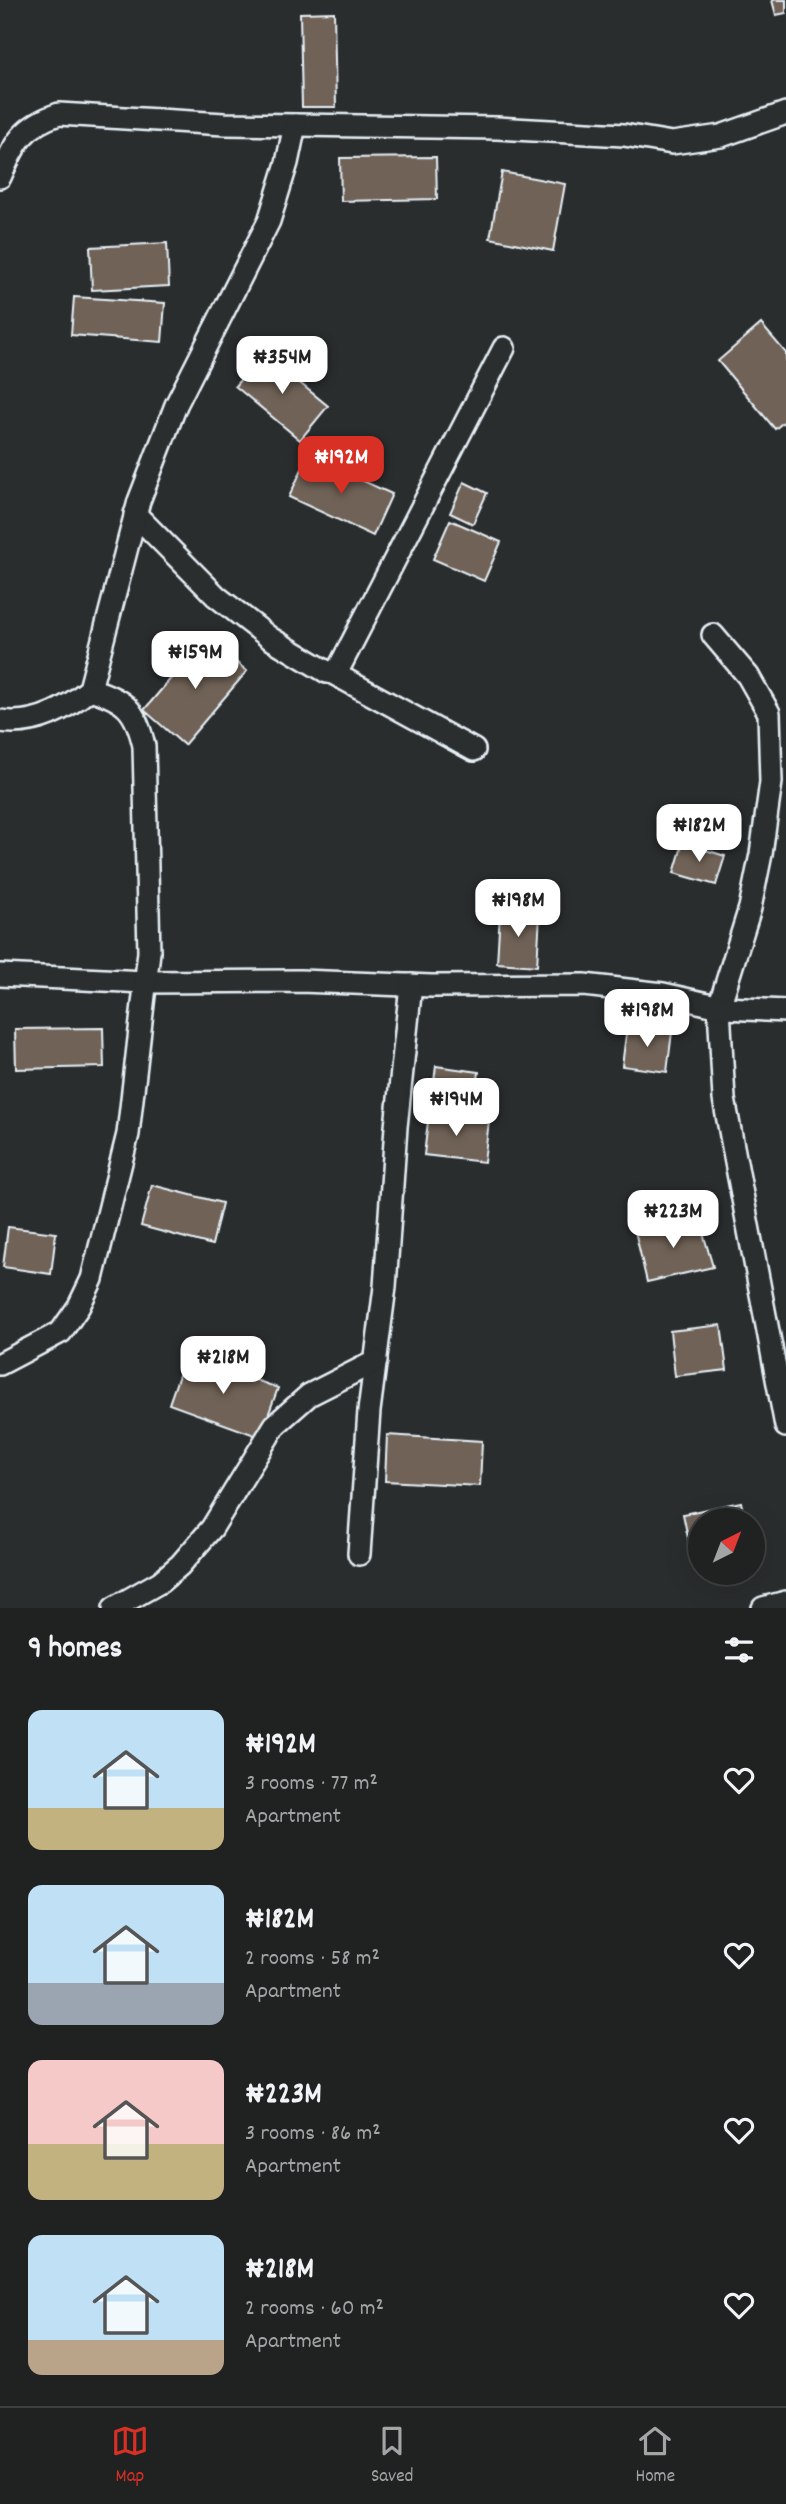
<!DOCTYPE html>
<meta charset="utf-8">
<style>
:root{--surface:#202222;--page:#2d2f2f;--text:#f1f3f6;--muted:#a2a4a5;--line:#3d3f40;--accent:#d93025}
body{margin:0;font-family:Dekko,sans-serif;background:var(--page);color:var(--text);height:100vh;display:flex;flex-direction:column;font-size:26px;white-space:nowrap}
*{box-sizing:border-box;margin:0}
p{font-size:23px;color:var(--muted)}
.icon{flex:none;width:38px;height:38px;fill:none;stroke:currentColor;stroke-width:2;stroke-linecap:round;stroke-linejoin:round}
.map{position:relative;height:1608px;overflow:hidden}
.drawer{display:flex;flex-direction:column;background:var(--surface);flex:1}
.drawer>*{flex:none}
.needle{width:46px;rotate:42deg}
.controls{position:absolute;left:688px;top:1508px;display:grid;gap:14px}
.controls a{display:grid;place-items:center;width:77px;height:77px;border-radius:50%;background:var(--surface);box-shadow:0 7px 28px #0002,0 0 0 2px var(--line);font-size:35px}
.price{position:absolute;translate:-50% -60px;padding:0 16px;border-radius:14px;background:#fff;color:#222;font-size:23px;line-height:46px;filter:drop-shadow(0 2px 4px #0008)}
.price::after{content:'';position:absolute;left:50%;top:42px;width:21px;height:16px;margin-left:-10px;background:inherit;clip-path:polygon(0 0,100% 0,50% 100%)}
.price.selected{background:var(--accent);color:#fff}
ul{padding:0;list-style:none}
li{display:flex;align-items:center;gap:21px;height:175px;padding:0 28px}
li span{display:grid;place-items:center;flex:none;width:196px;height:140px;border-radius:14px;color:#555}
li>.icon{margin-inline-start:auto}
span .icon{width:84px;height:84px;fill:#fffc;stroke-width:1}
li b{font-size:30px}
h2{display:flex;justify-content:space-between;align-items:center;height:84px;padding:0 28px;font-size:30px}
.dock{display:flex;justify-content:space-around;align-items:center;height:98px;border-top:2px solid var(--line);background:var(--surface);font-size:19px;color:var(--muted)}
.dock a{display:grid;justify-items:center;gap:4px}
.dock .selected{color:var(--accent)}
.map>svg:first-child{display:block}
</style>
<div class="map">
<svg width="786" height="1608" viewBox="0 0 786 1608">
<rect width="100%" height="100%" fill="#2a2d2e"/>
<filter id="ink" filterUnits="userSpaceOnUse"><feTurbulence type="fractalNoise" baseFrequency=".0143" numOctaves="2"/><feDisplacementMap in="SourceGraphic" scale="14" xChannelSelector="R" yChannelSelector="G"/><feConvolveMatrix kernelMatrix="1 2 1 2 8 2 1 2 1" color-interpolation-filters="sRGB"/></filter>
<g filter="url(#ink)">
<g fill="#706257" stroke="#e8f1f8" stroke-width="2">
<polygon points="772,0 786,0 786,13 776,15"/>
<polygon points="334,12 336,107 302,107 300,13"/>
<polygon points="436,157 437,199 341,201 340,158"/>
<polygon points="502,172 565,184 553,251 490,238"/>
<polygon points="167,243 169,286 92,290 90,247"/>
<polygon points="74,297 165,303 162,342 71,335"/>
<polygon points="761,324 786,353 786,420 775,429 718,361"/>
<polygon points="263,353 328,406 300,440 235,386"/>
<polygon points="308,456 392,494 373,536 289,497"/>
<polygon points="464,482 487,493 473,524 450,513"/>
<polygon points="450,520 501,542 484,581 433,559"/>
<polygon points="206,637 247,671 184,745 144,710"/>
<polygon points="683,843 725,856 716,885 674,873"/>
<polygon points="500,912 540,915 537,966 497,963"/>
<polygon points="627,1027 672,1032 667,1072 622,1066"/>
<polygon points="103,1028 104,1067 16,1069 15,1029"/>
<polygon points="436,1066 479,1072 474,1110 431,1105"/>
<polygon points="429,1113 489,1121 484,1162 424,1155"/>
<polygon points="152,1185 222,1203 212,1245 141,1226"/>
<polygon points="699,1219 713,1267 647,1282 635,1231"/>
<polygon points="8,1227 56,1233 51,1274 3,1267"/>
<polygon points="721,1325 727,1370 675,1376 670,1331"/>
<polygon points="186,1355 278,1388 260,1437 169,1404"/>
<polygon points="387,1435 482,1441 480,1486 385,1481"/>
<polygon points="741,1502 745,1521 700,1521 700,1561 693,1562 683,1514"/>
</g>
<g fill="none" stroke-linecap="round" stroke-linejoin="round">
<g stroke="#e8f1f8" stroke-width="26">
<g id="minor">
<path d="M 0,177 C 15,143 22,126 59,114 L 224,124 L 497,128 L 624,135 L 672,143 L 721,136 L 786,113"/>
<polyline points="135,514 216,596 270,638 327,672 335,672 340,666 504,348"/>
<polyline points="713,635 748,676 769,713 771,782 761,854 750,908 719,1007 724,1099 786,1426"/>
<polyline points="331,672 474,750"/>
<path d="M 0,721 C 34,726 65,710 90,689 L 139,501 L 176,405 L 269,221 L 287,163 L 295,125"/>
<polyline points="0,975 145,982 300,981 432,986 584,985 663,994 725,1008 786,1011"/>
<path d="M 0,1364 L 61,1332 L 79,1306 L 92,1279 L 128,1134 L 149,952 L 144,746 C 136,710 126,700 90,689"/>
<polyline points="359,1554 369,1411 385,1287 396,1127 411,985"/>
<polyline points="114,1608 160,1582 180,1565 212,1528 275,1425 309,1395 376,1361"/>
<polyline points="763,1608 786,1602"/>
</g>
</g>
<use href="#minor" stroke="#2a2d2e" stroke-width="21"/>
</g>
</g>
</svg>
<div class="controls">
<a><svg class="needle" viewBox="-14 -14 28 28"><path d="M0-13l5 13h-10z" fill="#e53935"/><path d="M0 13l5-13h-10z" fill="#a2a4a5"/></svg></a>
</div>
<b class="price" style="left:282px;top:396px">₦354M</b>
<b class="price selected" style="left:341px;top:496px">₦192M</b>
<b class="price" style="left:195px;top:691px">₦159M</b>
<b class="price" style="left:699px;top:864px">₦182M</b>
<b class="price" style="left:518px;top:939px">₦198M</b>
<b class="price" style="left:647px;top:1049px">₦198M</b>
<b class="price" style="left:456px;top:1138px">₦194M</b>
<b class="price" style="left:673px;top:1250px">₦223M</b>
<b class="price" style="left:223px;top:1396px">₦218M</b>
</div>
<section class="drawer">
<h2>9 homes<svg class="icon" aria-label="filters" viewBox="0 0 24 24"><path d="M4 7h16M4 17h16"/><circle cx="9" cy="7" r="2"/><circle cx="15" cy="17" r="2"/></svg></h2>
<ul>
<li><span style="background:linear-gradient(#bfe0f5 70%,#c2b280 0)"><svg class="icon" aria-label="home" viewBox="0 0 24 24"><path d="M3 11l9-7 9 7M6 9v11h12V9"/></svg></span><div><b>₦192M</b><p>3 rooms · 77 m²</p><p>Apartment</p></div><svg class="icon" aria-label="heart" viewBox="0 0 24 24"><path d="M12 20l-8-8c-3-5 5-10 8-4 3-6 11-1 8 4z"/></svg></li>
<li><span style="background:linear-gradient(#bfe0f5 70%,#9aa5b1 0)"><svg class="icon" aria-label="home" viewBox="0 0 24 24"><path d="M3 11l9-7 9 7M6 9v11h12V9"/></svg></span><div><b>₦182M</b><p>2 rooms · 58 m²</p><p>Apartment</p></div><svg class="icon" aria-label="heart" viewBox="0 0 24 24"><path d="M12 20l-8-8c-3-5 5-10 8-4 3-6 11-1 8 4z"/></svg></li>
<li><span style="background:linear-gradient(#f6c9c9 60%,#c2b280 0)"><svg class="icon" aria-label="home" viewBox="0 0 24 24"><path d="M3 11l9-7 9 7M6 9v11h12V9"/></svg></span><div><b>₦223M</b><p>3 rooms · 86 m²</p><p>Apartment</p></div><svg class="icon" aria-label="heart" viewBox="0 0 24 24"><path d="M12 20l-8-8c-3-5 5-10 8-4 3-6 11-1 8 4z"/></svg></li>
<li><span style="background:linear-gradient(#bfe0f5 75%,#b9a48a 0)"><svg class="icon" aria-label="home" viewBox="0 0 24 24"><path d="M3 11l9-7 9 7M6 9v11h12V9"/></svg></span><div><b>₦218M</b><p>2 rooms · 60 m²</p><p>Apartment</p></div><svg class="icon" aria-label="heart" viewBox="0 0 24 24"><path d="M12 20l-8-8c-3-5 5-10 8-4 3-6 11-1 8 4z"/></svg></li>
</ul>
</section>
<nav class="dock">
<a class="selected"><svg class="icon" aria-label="map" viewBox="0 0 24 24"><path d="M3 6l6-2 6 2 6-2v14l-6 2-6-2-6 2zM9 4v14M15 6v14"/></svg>Map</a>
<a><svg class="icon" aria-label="saved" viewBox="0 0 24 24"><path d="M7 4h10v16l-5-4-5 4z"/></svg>Saved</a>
<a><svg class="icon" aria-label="home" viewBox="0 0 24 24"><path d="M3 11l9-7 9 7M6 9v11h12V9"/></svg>Home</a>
</nav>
